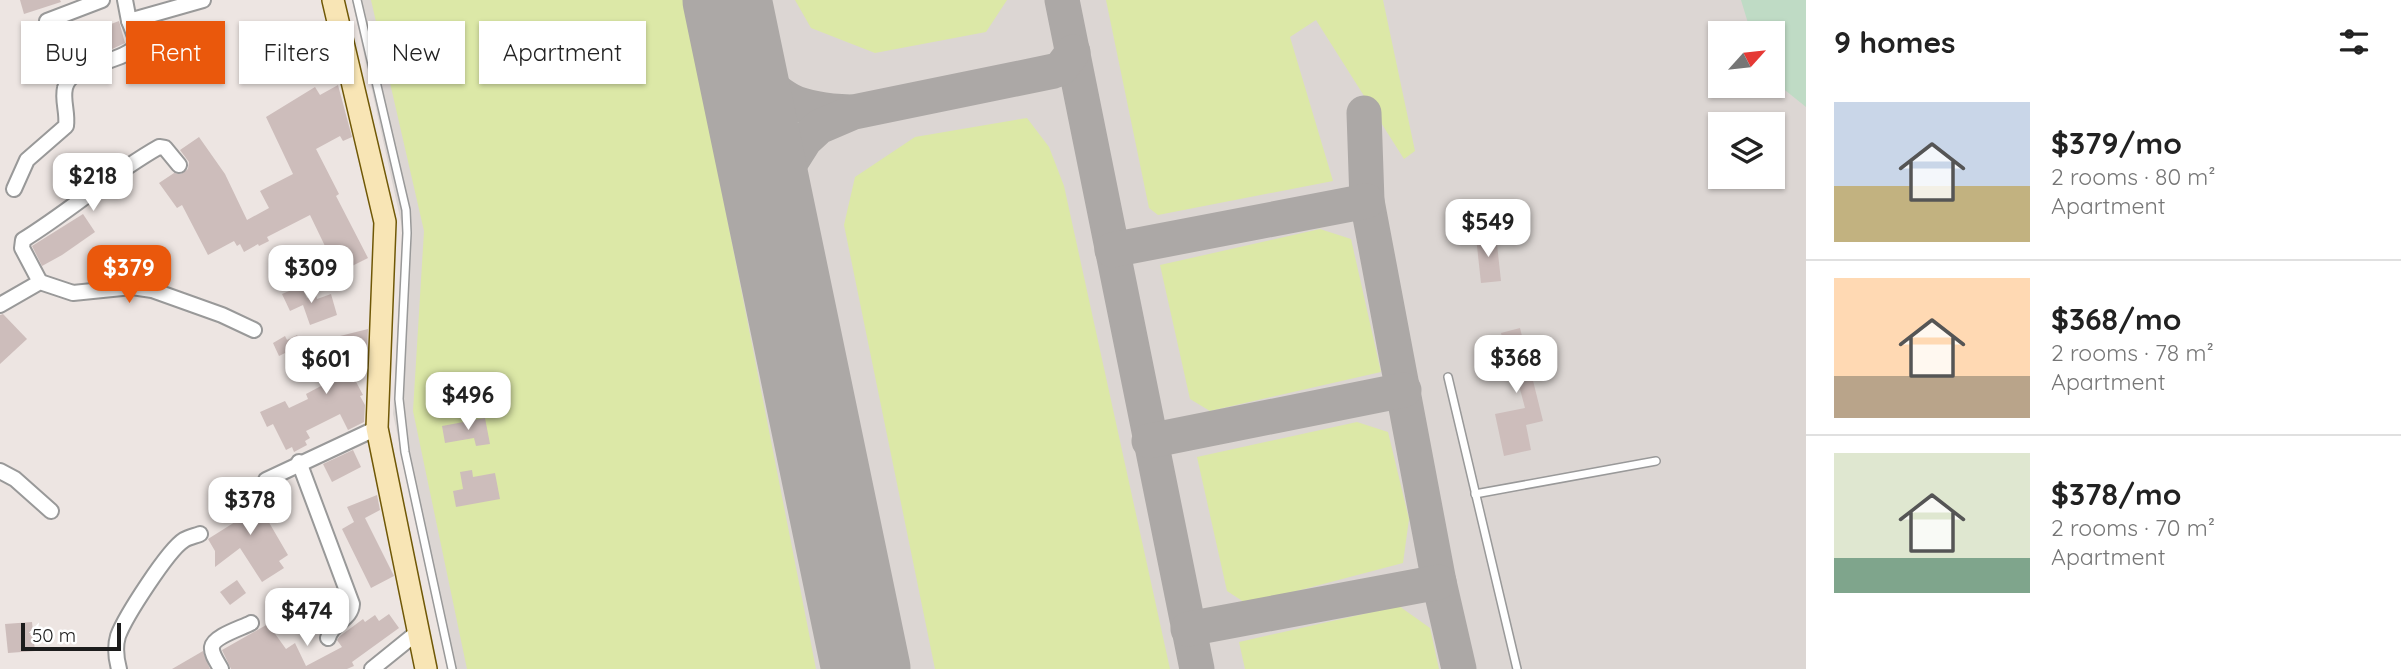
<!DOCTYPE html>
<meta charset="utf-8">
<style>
:root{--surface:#fff;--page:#f6f6f6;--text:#222;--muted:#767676;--line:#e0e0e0;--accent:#ea580c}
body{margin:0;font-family:Quicksand,sans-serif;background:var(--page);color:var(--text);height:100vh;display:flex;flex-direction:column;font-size:26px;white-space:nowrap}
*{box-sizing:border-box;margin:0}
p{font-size:23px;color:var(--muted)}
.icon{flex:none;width:38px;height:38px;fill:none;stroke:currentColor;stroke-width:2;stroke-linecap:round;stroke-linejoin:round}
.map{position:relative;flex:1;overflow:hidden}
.sheet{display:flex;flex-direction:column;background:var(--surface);width:595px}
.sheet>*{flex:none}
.hud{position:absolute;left:21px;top:21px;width:665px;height:63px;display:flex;gap:14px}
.needle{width:46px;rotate:63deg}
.tools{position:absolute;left:1708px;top:21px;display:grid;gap:14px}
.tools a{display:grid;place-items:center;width:77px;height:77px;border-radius:0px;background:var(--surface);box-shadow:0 2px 5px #0004;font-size:35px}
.scale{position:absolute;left:21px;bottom:18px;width:100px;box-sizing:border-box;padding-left:7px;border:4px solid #1c1c1c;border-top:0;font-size:19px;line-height:24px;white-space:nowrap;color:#1c1c1c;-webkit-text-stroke:5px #fff;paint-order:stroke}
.price{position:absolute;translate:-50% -60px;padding:0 16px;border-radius:14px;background:#fff;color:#222;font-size:23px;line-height:46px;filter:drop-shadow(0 2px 4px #0008)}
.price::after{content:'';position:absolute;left:50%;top:42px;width:21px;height:16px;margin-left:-10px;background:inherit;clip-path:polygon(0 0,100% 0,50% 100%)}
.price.active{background:var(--accent);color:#fff}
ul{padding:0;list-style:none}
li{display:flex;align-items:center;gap:21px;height:175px;padding:0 28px}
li+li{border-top:2px solid var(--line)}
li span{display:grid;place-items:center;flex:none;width:196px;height:140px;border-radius:0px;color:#555}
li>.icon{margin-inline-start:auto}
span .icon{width:84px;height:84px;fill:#fffc;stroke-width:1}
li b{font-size:30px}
h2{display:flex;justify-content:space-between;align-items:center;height:84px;padding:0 28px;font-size:30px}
.tag{padding:0 24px;border-radius:0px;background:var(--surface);box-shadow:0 2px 5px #0004;font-size:24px;line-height:63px}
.tag.active{background:var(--accent);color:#fff}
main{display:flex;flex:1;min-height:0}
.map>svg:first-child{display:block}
</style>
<main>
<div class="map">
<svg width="1806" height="669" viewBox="0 0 1806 669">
<rect width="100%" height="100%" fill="#ede5e2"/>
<path fill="#dcd6d3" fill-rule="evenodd" d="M 352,0 L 1806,0 L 1806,669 L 448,669 L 393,414 L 403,231 ZM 1720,33 L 1773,33 L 1773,86 L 1720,86 ZM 1720,124 L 1773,124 L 1773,177 L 1720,177 Z"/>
<g fill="#dce8a7">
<polygon points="371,0 684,0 816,669 467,669 413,411 424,231"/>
<polygon points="795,0 1007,0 986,32 875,53 811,28"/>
<polygon points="1106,0 1383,0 1415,151 1404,159 1316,20 1290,37 1333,181 1158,215 1149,208"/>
<polygon points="1027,118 1049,147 1064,186 1170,669 935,669 844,225 855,177 915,137"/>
<polygon points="1320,229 1351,239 1381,372 1210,411 1190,399 1160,265"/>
<polygon points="1357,422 1388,432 1409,519 1403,563 1247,604 1227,591 1197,457"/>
<polygon points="1399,606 1430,628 1439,669 1245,669 1239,642"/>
</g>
<polygon fill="#bfdbc5" points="1741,0 1806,0 1806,107 1776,83 1773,78 1773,33 1751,33"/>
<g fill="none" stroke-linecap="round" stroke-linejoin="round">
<g stroke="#aca8a6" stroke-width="35">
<polyline points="1062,0 1197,669"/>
<path d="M 738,54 C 781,97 786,109 850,112"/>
<polyline points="1364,113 1367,201 1439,582 1459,669"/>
<polyline points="775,233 779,191 786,170 805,140 819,127 854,112 1054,71 1061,68 1073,52"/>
<polyline points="1112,250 1367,201"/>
<polyline points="1149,441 1404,390"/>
<polyline points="1188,629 1439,582"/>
</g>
<polyline stroke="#aca8a6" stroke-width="89" points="727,0 866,669"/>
</g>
<g fill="#cdbdbb">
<polygon points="20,0 60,0 61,2 24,14"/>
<polygon points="119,21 125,43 110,50 108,44 84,51 85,55 73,59 65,32 85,26 87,33"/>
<polygon points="338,85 352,137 343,141 340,136 316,149 339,194 336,196 368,258 338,273 310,215 267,237 269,241 259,246 258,244 244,252 240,244 237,246 234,241 208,255 182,205 177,208 159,183 174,173 181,174 188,169 189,162 180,150 199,137 225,174 247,220 269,208 260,191 293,174 266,117 315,87 320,95"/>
<polygon points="83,214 95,232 62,255 42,266 32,246"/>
<polygon points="1496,235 1501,281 1481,283 1476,237"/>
<polygon points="301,286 307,298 316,295 317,299 331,294 337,315 310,325 303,305 290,311 282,294"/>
<polygon points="3,314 27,339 0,364 0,315"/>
<polygon points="1520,328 1543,421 1526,425 1531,450 1504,456 1495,414 1525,408 1512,359 1483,367 1480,355 1505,349 1501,333"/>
<polygon points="368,329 366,372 353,376 363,395 360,396 365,405 364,422 348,430 340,414 306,431 310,438 305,441 307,445 294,452 292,447 286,450 273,424 267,427 260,412 285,401 289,408 308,399 306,394 336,378 333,370 339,369 328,339"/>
<polygon points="297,335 308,355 291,364 285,353 279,356 273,343 285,336 287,340"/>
<polygon points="485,418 490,444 476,446 474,438 445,443 442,426"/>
<polygon points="353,450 361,467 332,482 323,464"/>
<polygon points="472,470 473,477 495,473 500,499 456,507 453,491 463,489 460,472"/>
<polygon points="251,488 254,496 258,495 263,506 260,507 288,555 279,561 284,568 262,582 240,548 215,567 215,551 208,539 235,522 224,502"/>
<polygon points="377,495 380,510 365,518 394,576 371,588 342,529 354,522 347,507"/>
<polygon points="237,580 246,593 230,605 220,592"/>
<polygon points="389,614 399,628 352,662 354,666 347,669 231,669 222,650 268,624 286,649 295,643 306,666 342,647 337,640 340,636 363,619 365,622 375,615 379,621"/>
<polygon points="32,622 35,651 8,653 5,624"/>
<polygon points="203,651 210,669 172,669"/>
</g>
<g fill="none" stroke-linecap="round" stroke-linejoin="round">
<g stroke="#999" stroke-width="10">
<g id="lane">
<polyline points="357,0 406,210 407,233 399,399 405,452 452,669"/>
<polyline points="1448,377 1517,669"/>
<polyline points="1475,494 1656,461"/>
</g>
</g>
<g stroke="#999" stroke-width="18">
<g id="street">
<polyline points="125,0 129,21 203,0"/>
<polyline points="47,21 102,0"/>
<path d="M 14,189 L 27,160 L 66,126 C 68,113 62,100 65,88 C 70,63 124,64 138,44 L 129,21"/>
<path d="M 40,282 L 22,248 L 23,240 C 70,211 111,174 159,147 L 165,148 L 179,165"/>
<polyline points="0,305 40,282 73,293 132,287 152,290 222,315 254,330"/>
<path d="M 299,462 L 352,604 C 351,620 333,621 328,638"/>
<polyline points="0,471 15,479 51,511"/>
<polyline points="266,480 377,428"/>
<path d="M 119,669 C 116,658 115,646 118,636 C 125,617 168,550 184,540 C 189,537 195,536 200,534"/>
<path d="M 221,669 C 218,663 211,654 212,647 C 214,636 242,628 251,623"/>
<polyline points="372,669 419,631"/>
</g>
</g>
<g stroke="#705806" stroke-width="24">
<polyline id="secondary" points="333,0 385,222 377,428 426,669"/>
</g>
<use href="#lane" stroke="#fff" stroke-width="7"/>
<use href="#street" stroke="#fff" stroke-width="14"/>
<use href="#secondary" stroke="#f8e5b5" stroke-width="21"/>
</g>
</svg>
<div class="tools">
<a><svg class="needle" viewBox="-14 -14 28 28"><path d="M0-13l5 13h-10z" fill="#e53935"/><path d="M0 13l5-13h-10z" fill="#767676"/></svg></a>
<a><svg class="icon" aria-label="layers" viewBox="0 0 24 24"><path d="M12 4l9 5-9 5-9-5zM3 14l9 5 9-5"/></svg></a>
</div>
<div class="scale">50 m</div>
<b class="price" style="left:93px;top:213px">$218</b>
<b class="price" style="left:1488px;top:259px">$549</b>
<b class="price active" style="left:129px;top:305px">$379</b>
<b class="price" style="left:311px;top:305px">$309</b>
<b class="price" style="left:1516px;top:395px">$368</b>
<b class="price" style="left:326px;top:396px">$601</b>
<b class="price" style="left:468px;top:432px">$496</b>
<b class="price" style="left:250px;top:537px">$378</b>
<b class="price" style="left:307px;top:648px">$474</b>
<div class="hud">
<a class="tag">Buy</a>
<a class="tag active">Rent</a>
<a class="tag">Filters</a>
<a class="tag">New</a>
<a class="tag">Apartment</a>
</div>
</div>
<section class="sheet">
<h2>9 homes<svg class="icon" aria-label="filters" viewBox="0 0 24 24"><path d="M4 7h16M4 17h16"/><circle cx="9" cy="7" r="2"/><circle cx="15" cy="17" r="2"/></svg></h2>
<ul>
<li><span style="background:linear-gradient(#c9d6e8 60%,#c2b280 0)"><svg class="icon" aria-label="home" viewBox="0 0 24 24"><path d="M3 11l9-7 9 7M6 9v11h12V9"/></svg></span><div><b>$379/mo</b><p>2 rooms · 80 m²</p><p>Apartment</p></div></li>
<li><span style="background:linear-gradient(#ffd9b3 70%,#b9a48a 0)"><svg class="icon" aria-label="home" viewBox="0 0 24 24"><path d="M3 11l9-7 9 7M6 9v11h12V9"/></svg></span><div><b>$368/mo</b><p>2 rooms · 78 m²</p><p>Apartment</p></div></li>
<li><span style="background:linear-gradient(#dfe7d0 75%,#7fa58c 0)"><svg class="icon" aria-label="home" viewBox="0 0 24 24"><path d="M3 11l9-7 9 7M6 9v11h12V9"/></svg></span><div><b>$378/mo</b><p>2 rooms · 70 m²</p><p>Apartment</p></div></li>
</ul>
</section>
</main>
